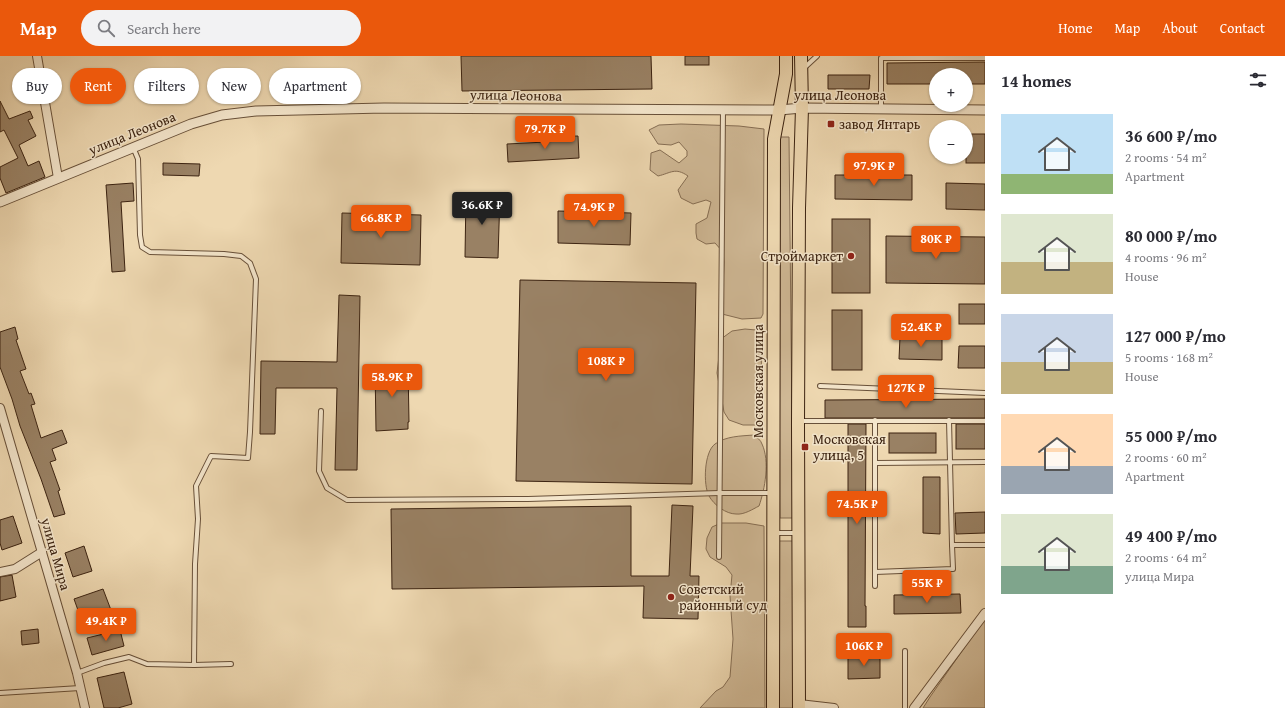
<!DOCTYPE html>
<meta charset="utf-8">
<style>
:root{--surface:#fff;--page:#f2f2f3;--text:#2b2b33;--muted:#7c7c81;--accent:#ea580c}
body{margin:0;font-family:"Gentium Book Plus",serif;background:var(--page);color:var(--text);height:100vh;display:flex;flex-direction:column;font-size:15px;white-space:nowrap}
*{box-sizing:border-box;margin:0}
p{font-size:13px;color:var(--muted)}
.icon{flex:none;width:22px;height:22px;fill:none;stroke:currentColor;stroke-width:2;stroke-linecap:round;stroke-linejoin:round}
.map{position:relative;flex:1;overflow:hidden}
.details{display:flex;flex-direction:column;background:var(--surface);width:300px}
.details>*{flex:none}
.hud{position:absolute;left:12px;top:12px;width:380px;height:36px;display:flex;gap:8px}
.buttons{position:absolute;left:929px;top:12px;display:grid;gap:8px}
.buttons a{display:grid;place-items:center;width:44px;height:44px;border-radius:50%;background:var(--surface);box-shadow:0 1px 3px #0004;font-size:20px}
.price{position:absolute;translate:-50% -34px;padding:0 9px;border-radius:4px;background:var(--accent);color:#fff;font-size:13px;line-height:26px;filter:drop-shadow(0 1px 2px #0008)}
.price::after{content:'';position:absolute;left:50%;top:24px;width:12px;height:9px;margin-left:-6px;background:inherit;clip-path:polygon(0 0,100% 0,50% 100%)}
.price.current{background:#222;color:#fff}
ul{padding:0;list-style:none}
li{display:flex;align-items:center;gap:12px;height:100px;padding:0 16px}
li span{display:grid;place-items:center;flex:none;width:112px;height:80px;border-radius:0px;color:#555}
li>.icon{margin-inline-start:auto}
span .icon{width:48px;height:48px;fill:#fffc;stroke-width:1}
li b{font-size:17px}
h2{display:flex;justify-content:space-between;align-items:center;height:48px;padding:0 16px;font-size:17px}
.tag{padding:0 14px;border-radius:18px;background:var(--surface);box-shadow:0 1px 3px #0004;font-size:14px;line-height:36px}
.tag.current{background:var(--accent);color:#fff}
header{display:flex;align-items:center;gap:24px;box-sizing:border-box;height:56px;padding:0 20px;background:var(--accent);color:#fff}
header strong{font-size:19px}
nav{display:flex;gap:22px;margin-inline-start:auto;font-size:14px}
.search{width:280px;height:36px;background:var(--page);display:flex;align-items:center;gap:10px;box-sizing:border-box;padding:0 14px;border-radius:22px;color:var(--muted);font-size:15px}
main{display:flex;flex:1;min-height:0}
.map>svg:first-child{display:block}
</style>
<header>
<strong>Map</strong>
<div class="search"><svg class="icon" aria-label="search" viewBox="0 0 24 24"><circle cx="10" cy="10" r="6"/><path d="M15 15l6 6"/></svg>Search here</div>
<nav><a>Home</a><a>Map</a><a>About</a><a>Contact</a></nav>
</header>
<main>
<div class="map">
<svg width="985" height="652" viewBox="0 0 985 652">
<rect width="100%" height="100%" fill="#eed8b1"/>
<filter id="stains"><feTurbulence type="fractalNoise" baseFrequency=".005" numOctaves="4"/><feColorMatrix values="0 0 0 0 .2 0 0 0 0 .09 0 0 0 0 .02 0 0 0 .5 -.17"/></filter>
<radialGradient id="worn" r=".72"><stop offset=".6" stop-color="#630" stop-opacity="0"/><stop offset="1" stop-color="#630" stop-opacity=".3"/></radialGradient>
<g fill="#d0b996" stroke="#866e54">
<path d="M 681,68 L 739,70 L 764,73 L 763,258 L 761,262 L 742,263 L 722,258 L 724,206 L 723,196 L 715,187 L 706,188 L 697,183 L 696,177 L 696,168 L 707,162 L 711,146 L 706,144 L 693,148 L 681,142 L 678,134 L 688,120 C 675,111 671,117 658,120 L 650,114 L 651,97 L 660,94 L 679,107 L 687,100 L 687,95 L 679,86 L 671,89 L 658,88 L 649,74 L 659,69 Z"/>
<polygon points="778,81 789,81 793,462 780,462"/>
<polygon points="745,273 756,274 761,277 762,359 759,369 743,369 729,364 724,356 717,317 721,283 732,275"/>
<path d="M 754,379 C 756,381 761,384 762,388 C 770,405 765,433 759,450 C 753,453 744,459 736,458 C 726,458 714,449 709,440 C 703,429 704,396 715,388 C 726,380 741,380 754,379 Z"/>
<polygon points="721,467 746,467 764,470 765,652 700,652 716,635 723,631 730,621 733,583 730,540 732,519 726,511 710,501 706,493 707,482 712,471"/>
<rect x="778" y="485" width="16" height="167"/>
<polygon points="985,562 985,652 923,652 930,641"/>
</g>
<g fill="#998164" stroke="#3c2311">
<polygon points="461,0 651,0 652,33 462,35"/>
<rect x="685" y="0" width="24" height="9"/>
<polygon points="985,6 985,28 966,28 966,19 936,19 936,28 887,28 887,7"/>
<polygon points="828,19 870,19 869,33 828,33"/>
<polygon points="0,45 9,63 30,55 33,62 28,64 36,80 19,89 28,110 39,105 45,121 6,137 0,122 0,111 18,102 4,74 0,76"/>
<rect x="966" y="78" width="19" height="29"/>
<polygon points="578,80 579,102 508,106 507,88 546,86 546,81"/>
<polygon points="163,107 200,108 199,120 163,119"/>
<polygon points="835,119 912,119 912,144 835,143"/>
<polygon points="133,127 134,145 121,146 125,215 112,216 106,129"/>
<polygon points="946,127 985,128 985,154 946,153"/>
<polygon points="466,138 500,138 498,202 465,201"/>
<polygon points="558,155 631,157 630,189 558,187"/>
<polygon points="342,157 421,159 420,209 341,207"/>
<rect x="832" y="163" width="38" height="74"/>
<polygon points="886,180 985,181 985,228 886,227"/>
<polygon points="520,224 696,227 692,428 516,425"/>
<polygon points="339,239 360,240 357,414 335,414 337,332 276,332 275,378 260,378 261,305 337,306"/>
<rect x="959" y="248" width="26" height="20"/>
<rect x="832" y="254" width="30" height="60"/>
<polygon points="15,271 18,283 16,284 26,313 20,315 29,338 31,337 35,348 31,349 41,382 62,374 67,387 52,393 56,404 50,406 60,434 58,435 65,458 54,461 41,423 20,370 12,343 0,311 0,276"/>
<polygon points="900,281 942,281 942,304 899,303"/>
<polygon points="959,290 985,290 985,312 958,312"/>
<polygon points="408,309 409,366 408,366 408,373 376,375 375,310"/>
<polygon points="985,343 985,362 825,362 825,344"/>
<polygon points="848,368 866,368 865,550 866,550 866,571 848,571"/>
<rect x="956" y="368" width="29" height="25"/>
<rect x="889" y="377" width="47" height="20"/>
<polygon points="923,421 940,421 940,478 923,477"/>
<polygon points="672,449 693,450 690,520 699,520 698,563 643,562 644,530 392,533 391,453 631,450 631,520 669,520"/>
<polygon points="985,456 985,477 956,478 955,457"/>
<polygon points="13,460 22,487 2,494 0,487 0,464"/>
<polygon points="84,490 92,515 73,521 65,497"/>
<polygon points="12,519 16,541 0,545 0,521"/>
<polygon points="103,533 114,562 85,574 74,543"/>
<polygon points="960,538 961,557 894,558 894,539"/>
<polygon points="38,573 39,587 22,589 21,575"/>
<polygon points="120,574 124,590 92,599 87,582"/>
<polygon points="848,599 880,599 880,622 848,623"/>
<polygon points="124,616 132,648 118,652 104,652 97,622"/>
</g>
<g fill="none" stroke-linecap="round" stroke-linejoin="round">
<g stroke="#685039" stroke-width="6">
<g id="service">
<polyline points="804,12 817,0"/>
<polyline points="881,53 881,2 985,2"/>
<polyline points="820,330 985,337"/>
<polyline points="321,355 319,415 327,432 347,444 528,443 719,437 772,437"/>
<polyline points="875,364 875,530"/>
<polyline points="949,364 952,489 985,489"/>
<polyline points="799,365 985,365"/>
<polyline points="875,407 985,406"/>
<polyline points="775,477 797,477"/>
<polyline points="719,501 723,54"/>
<polyline points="875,516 953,513 952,489"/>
<polyline points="905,595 905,652"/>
<polyline points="194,609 231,608"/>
<polyline points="77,617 104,607 129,601 147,608 194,609 195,508 198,463 196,430 211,400 248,402 250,376 256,223 250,207 241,200 224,198 150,196 142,191 140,179 138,103 133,91"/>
<polyline points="0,637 80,632"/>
</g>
</g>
<g stroke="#685039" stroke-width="10">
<g id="minor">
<polyline points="37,0 58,122"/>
<polyline points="0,352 77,617 85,652"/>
<polyline points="0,516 15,513 42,496"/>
<polyline points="799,648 834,652"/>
<polyline points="914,652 985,557"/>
</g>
</g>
<g stroke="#685039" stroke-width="11">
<polyline id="tertiary" points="0,146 191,68 222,59 256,55 384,52 779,54 802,52 985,54"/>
</g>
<g stroke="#3c2311" stroke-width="14">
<g id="primary">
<polyline points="773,652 774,83 786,18 786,0"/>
<polyline points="799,652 798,369 799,152 802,52 801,0"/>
</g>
</g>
<use href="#service" stroke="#f4e6cc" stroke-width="4"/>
<use href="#minor" stroke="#f4e6cc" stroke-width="8"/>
<use href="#tertiary" stroke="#f4e6cc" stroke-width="9"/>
<use href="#primary" stroke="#eed8b1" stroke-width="12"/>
</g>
<g fill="#8f2418" stroke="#f4e6cc" stroke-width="1.5">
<rect x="827" y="64" width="8" height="8" rx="2"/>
<circle cx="851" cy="200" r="4"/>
<rect x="801" y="387" width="8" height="8" rx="2"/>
<circle cx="671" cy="541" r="4"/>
</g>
<g text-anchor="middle" stroke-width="3" stroke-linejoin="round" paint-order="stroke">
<g font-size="14" fill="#3c2311" stroke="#f4e6cc">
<text transform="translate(516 39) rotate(1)" y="5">улица Леонова</text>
<text x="840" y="44">улица Леонова</text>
<text transform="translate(132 77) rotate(-22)" y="5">улица Леонова</text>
<text transform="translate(758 325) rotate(-90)" y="5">Московская улица</text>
<text transform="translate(56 498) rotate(74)" y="5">улица Мира</text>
</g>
<g font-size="14" fill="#3c2311" stroke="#f4e6cc" text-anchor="start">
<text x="839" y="73">завод Янтарь</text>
<text x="843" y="205" text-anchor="end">Строймаркет</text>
<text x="813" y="388">Московская<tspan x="813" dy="16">улица, 5</tspan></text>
<text x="679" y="538">Советский<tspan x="679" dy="16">районный суд</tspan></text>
</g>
</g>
<rect width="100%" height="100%" filter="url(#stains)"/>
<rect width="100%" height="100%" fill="url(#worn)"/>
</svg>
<div class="buttons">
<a>+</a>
<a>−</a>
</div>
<b class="price" style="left:545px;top:94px">79.7K ₽</b>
<b class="price" style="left:874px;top:131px">97.9K ₽</b>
<b class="price current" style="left:482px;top:170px">36.6K ₽</b>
<b class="price" style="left:594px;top:172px">74.9K ₽</b>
<b class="price" style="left:381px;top:183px">66.8K ₽</b>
<b class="price" style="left:936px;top:204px">80K ₽</b>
<b class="price" style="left:921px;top:292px">52.4K ₽</b>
<b class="price" style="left:606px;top:326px">108K ₽</b>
<b class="price" style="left:392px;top:342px">58.9K ₽</b>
<b class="price" style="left:906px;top:353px">127K ₽</b>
<b class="price" style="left:857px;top:469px">74.5K ₽</b>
<b class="price" style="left:927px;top:548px">55K ₽</b>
<b class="price" style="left:106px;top:586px">49.4K ₽</b>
<b class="price" style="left:864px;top:611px">106K ₽</b>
<div class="hud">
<a class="tag">Buy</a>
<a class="tag current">Rent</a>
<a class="tag">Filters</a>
<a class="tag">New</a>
<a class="tag">Apartment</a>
</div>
</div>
<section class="details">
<h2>14 homes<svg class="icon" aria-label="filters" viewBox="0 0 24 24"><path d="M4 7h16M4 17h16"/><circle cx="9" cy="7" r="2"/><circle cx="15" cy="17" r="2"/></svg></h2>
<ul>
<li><span style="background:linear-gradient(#bfe0f5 75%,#8fb573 0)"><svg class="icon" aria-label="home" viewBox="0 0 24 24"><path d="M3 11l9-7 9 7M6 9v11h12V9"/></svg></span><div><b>36 600 ₽/mo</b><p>2 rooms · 54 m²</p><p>Apartment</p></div></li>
<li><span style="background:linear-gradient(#dfe7d0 60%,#c2b280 0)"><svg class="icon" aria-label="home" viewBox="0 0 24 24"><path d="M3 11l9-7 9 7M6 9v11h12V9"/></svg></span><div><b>80 000 ₽/mo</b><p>4 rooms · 96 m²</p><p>House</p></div></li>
<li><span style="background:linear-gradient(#c9d6e8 60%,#c2b280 0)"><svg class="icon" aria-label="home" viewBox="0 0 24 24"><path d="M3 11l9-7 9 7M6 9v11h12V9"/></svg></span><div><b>127 000 ₽/mo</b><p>5 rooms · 168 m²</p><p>House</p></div></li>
<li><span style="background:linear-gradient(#ffd9b3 65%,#9aa5b1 0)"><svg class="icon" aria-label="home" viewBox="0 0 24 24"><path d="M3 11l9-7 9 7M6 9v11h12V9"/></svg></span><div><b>55 000 ₽/mo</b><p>2 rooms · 60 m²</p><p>Apartment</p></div></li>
<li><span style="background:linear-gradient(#dfe7d0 65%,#7fa58c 0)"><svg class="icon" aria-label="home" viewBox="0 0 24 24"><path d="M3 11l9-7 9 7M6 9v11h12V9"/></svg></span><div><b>49 400 ₽/mo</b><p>2 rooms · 64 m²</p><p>улица Мира</p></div></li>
</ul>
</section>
</main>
